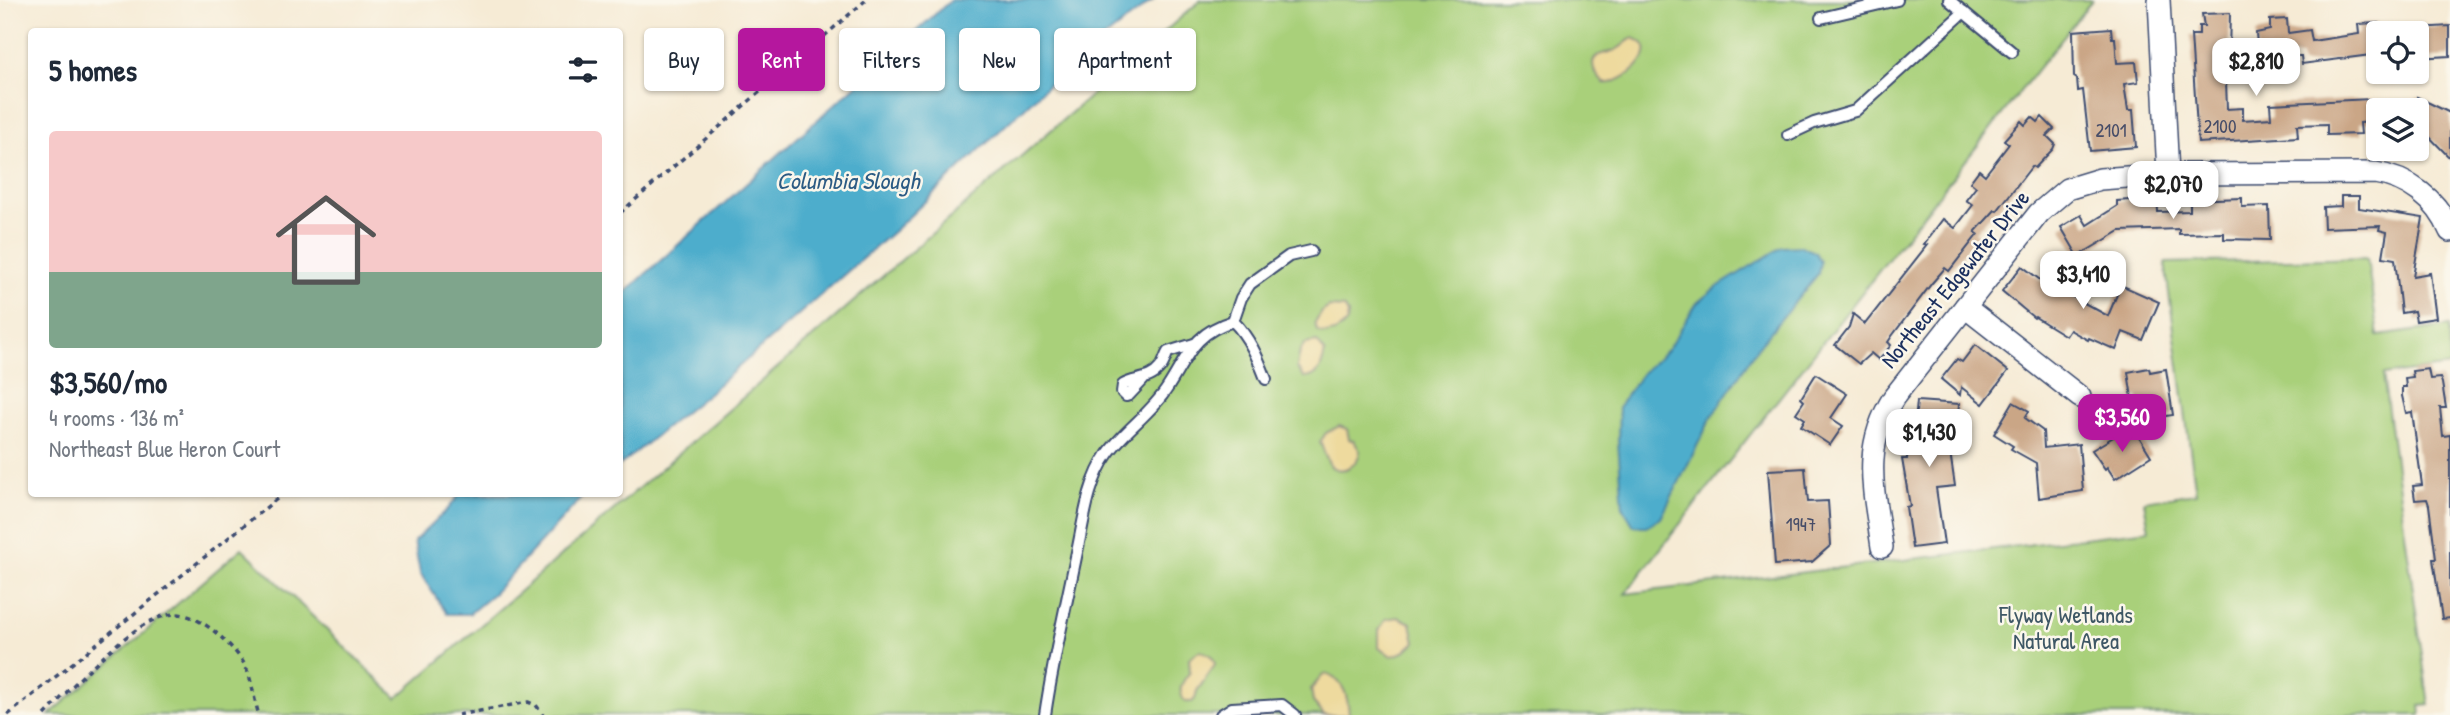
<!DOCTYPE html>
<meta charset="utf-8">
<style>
:root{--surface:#fff;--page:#f6f6f7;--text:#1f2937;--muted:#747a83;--line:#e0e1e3;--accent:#b5179e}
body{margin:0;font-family:"Patrick Hand",sans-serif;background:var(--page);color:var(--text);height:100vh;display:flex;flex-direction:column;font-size:26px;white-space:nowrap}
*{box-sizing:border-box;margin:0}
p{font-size:23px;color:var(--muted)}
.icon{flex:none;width:38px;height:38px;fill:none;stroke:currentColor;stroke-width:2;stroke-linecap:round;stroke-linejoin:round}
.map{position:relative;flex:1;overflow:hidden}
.side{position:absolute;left:28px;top:28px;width:595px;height:469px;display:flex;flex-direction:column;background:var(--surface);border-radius:7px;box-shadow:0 2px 5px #0004}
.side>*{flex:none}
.top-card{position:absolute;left:644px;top:28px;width:665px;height:63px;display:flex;gap:14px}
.tools{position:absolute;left:2366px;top:21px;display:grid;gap:14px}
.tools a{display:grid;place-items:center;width:63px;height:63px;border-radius:7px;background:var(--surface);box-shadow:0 2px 5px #0004;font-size:35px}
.price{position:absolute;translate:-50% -60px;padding:0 16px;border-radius:14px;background:#fff;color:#222;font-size:23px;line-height:46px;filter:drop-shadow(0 2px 4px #0008)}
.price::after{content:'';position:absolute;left:50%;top:42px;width:21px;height:16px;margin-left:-10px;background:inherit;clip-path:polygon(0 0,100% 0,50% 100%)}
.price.current{background:var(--accent);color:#fff}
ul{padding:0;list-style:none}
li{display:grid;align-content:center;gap:14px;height:371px;padding:0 21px}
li+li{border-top:2px solid var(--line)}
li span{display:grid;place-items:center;height:217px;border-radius:7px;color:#555}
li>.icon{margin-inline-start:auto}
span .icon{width:126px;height:126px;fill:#fffc;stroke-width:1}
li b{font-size:30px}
h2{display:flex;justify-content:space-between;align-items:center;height:84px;padding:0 21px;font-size:30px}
.pill{padding:0 24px;border-radius:7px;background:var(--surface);box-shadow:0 2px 5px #0004;font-size:24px;line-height:63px}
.pill.current{background:var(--accent);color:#fff}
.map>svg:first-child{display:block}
</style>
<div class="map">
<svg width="2450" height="715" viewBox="0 0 2450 715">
<rect width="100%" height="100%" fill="#fbf7ec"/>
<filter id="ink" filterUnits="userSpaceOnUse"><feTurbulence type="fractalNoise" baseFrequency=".0143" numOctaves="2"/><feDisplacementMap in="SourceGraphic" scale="14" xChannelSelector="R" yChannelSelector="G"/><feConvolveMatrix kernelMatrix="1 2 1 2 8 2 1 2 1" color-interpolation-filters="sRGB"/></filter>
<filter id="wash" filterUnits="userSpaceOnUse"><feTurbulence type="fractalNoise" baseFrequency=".00686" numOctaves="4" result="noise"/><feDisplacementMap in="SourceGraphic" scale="28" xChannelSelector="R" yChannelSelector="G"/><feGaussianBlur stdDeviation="1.57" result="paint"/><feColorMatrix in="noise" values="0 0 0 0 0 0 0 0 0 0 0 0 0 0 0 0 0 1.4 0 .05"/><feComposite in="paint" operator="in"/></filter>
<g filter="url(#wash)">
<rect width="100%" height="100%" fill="#f6ebd5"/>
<polygon fill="#a9d07a" stroke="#62806c" stroke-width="2" points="1201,0 2092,0 1625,594 2149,530 2144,501 2196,493 2165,263 2367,258 2378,336 2449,326 2450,366 2383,375 2429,705 2420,706 2421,715 49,715 242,548 397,698"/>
<g fill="#eeda9e" stroke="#84847e" stroke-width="2">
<path d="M 1633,38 C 1668,49 1620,87 1604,83 C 1596,76 1585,59 1602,54 C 1608,52 1613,52 1619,48 C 1625,44 1626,41 1633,38 Z"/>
<path d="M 1329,307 L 1345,308 L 1348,314 L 1347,322 C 1341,330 1327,338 1317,331 L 1315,323 L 1322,312 Z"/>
<path d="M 1317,342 L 1325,352 C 1322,366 1320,377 1304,378 L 1297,368 L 1300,351 L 1305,344 Z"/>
<path d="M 1339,426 L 1347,429 L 1349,439 L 1354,441 L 1360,451 C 1358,466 1343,475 1330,466 L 1320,442 L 1326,433 Z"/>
<polygon points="1398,617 1411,623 1415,642 1404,652 1392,656 1379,648 1379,630 1386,619"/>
<path d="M 1199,651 C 1207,652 1214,656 1215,665 L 1197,691 L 1195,699 L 1192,702 L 1185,702 C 1176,690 1182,682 1190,672 L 1189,658 Z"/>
<path d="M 1326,674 C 1345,680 1348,698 1349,715 L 1324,715 L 1313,702 L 1311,689 L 1322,676 Z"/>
</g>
<g fill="#4dadcc" stroke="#346e95" stroke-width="2">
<polygon points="951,0 1153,0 1068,66 896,229 710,392 620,465 620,297"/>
<polygon points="1801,246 1815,252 1820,262 1818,274 1758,347 1712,416 1661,518 1648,526 1634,526 1623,508 1618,442 1619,406 1642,373 1668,349 1697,303 1714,289 1782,247"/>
<polygon points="460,494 585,494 494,593 469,614 447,614 420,573 414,541 448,509"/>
</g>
<g id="blocks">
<g fill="#caa686">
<polygon points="2230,13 2229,55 2225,55 2227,109 2243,108 2243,120 2271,118 2270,104 2371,99 2372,122 2360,123 2361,134 2327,135 2327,124 2297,125 2298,137 2198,143 2191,35 2199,35 2199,26 2204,26 2202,14"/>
<polygon points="2287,19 2288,33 2310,30 2312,41 2359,34 2358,24 2378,23 2378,54 2302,64 2301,56 2258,56 2256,33 2270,30 2270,20"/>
<polygon points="2450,26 2450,56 2417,58 2417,28"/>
<polygon points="2111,28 2112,38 2115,38 2117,63 2136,62 2138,82 2124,84 2128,110 2133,110 2136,147 2090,151 2083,90 2078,91 2077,79 2074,77 2073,31"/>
<polygon points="2417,97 2450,113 2450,158 2417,124"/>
<polygon points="2032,117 2038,122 2042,117 2054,129 2047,136 2055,144 2053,149 2035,168 2032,166 1997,211 1995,210 1975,232 1978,234 1949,271 1945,268 1932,283 1892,336 1888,342 1891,345 1879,360 1871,353 1859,364 1835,345 1849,327 1853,314 1865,324 1927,245 1924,244 1943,219 1955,228 1973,205 1966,200 1976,187 1970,182 1979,170 1985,175 2009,144 2004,140 2021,121 2025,125"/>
<polygon points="2341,196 2359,196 2359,208 2423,218 2413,276 2430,273 2436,318 2416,321 2414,311 2401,313 2395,259 2383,257 2387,232 2379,230 2380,226 2324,228 2323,207 2341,206"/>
<polygon points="2157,198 2158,212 2190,211 2190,200 2242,198 2242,207 2269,206 2270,240 2224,239 2224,233 2179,234 2179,229 2120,231 2078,256 2061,227 2081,215 2087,225 2117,206 2117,201"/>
<polygon points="2022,266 2061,296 2063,292 2066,293 2108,316 2121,285 2159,302 2143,340 2123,332 2116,350 2089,338 2088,340 2070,330 2066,336 2035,317 2034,318 2002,291"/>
<polygon points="1975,345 2008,371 1983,404 1961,387 1960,395 1941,379 1957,359 1962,362"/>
<polygon points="2149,368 2150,372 2166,369 2173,415 2146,419 2138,397 2132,398 2128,372"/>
<polygon points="2428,369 2430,379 2440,378 2442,383 2446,408 2440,408 2443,436 2450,435 2450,618 2442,619 2433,559 2436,559 2429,505 2427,499 2415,500 2413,486 2422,485 2412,412 2406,413 2402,396 2402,387 2406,387 2405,378 2413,377 2412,371"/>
<polygon points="1816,374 1847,394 1831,418 1843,426 1830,445 1801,426 1805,419 1796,413 1804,401 1801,398"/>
<polygon points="1917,401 1959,404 1957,425 1960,432 1957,436 1956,446 1949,445 1955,486 1936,488 1944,544 1912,548 1906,507 1910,506 1902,459 1907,459 1910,422 1915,423"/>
<polygon points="2013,402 2029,411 2025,418 2043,431 2044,448 2079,444 2083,491 2039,498 2036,463 2011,449 2013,446 1994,434"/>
<polygon points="2120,433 2124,439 2138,435 2151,456 2115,479 2107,467 2105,469 2092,450"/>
<polygon points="1805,468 1808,502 1828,501 1831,545 1812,562 1775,565 1768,470"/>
</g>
</g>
</g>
<g filter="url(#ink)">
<use href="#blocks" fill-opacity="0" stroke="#3c4b70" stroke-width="2"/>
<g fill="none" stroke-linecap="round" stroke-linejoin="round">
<g stroke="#3c4b70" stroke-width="14">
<g id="lane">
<polyline points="1949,0 2012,52"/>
<polyline points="1821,18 1897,0"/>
<polyline points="1788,135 1814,123 1855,111 1964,12"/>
<polyline points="1233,321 1241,298 1250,284 1289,256 1311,251"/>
<path d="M 1143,380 L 1129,395 L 1126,396 L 1122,392 L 1123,385 C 1135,378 1150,381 1160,368 C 1164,364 1165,357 1168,352 L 1194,344"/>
<path d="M 1045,715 C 1053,660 1066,606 1077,552 C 1084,520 1088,482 1107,455 C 1124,430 1151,414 1168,387 C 1188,356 1193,333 1233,321 C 1249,337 1258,358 1266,379"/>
<polyline points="1221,715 1232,708 1282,705 1295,715"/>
</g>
</g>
<g stroke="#3c4b70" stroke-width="24">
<g id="street">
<polyline points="2159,0 2168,174"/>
<polyline points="1965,307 2080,397"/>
<path d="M 1882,547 C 1874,490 1861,449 1894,397 L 2039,213 L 2067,189 L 2100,179 L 2168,174 L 2375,173 C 2408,178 2437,199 2450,231"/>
</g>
</g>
<g stroke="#3c4b70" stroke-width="3.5" stroke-dasharray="5 5" stroke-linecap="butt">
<polyline points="620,213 866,0"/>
<polyline points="8,715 283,494"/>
<path d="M 45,715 C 73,686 134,616 175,614 C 198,613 228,641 241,659 C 252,674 253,697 259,715"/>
<polyline points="458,715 528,702 536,705 543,715"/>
</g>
<use href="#lane" stroke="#fff" stroke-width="10"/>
<use href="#street" stroke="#fff" stroke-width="21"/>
</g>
</g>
<g text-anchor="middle" stroke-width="5" stroke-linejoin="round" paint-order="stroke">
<g font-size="19" fill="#474d68">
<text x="2220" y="133">2100</text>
<text x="2111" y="137">2101</text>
<text x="1801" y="531">1947</text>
</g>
<g font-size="23" fill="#1b2f5e" stroke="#fbf7ec">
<text transform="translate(1955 279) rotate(-51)" y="8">Northeast Edgewater Drive</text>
</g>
<g font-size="23" fill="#3e5765" stroke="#fbf7ec">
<text x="2066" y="623">Flyway Wetlands<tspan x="2066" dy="26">Natural Area</tspan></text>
</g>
<g font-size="24" font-style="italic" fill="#2c5b84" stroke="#fbf7ec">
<text x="848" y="189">Columbia Slough</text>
</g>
</g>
</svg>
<div class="tools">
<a><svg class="icon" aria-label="locate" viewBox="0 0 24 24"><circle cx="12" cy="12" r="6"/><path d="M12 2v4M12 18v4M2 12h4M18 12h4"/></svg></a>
<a><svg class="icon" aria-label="layers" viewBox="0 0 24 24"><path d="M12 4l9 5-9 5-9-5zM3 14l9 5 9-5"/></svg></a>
</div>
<b class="price" style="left:2256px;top:98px">$2,810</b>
<b class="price" style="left:2173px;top:221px">$2,070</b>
<b class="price" style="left:2083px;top:311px">$3,410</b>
<b class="price current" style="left:2122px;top:454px">$3,560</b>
<b class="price" style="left:1929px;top:469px">$1,430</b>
<div class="top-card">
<a class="pill">Buy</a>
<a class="pill current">Rent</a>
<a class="pill">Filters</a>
<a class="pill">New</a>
<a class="pill">Apartment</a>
</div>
<section class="side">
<h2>5 homes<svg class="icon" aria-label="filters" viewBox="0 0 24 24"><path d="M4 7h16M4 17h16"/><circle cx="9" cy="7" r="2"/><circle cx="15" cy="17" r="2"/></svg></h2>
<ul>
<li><span style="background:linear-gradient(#f6c9c9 65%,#7fa58c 0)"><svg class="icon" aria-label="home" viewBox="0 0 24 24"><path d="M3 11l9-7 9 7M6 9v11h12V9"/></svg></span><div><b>$3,560/mo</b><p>4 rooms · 136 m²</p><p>Northeast Blue Heron Court</p></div></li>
</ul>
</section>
</div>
